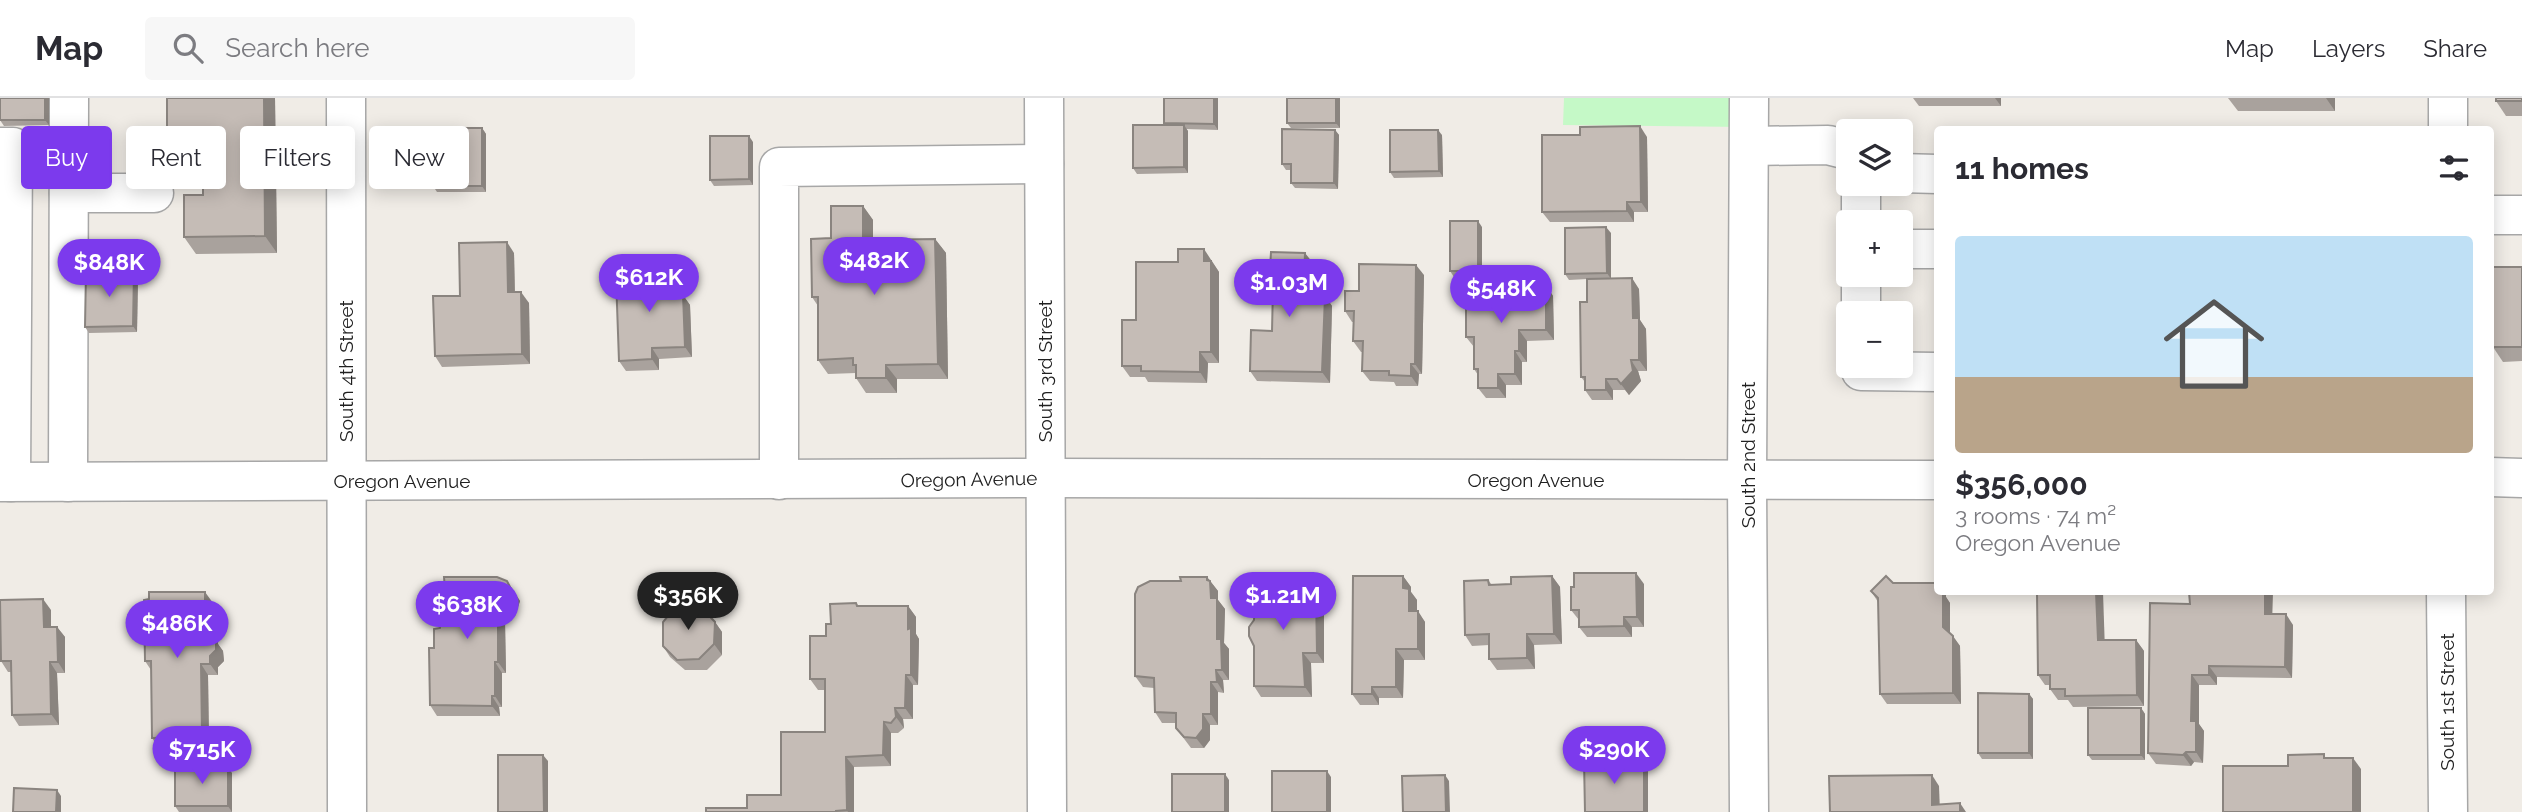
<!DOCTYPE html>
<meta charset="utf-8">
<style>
:root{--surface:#fff;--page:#f7f7f7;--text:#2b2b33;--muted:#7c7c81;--line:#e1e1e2;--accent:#7c3aed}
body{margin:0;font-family:Raleway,sans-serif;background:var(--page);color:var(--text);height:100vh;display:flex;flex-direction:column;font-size:26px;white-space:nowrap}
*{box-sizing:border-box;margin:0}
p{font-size:23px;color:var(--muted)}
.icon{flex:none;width:38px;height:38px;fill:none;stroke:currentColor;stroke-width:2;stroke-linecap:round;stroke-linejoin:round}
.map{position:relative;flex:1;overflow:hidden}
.side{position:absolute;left:1934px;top:28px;width:560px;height:469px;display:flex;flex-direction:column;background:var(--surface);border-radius:7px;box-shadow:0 4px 18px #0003}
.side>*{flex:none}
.guide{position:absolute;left:21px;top:28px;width:665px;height:63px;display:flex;gap:14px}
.buttons{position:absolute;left:1836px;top:21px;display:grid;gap:14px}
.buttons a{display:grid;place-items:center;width:77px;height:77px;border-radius:7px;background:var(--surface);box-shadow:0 4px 18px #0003;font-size:35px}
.price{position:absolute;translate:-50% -60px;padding:0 16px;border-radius:24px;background:var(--accent);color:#fff;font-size:23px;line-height:46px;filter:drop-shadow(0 2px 4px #0008)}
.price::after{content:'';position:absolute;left:50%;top:42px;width:21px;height:16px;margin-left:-10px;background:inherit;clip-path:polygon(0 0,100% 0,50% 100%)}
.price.selected{background:#222;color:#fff}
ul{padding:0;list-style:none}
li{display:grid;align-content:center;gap:14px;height:371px;padding:0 21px}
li+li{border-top:2px solid var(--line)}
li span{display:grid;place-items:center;height:217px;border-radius:7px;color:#555}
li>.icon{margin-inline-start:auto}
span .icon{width:126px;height:126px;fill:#fffc;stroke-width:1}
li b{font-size:30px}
h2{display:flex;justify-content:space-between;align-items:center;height:84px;padding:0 21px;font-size:30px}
.chip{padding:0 24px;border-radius:7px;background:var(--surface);box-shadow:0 4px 18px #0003;font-size:24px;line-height:63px}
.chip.selected{background:var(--accent);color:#fff}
header{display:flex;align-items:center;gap:42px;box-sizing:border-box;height:98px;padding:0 35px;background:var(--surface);border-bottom:2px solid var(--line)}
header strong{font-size:33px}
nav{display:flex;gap:38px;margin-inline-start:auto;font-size:24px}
.search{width:490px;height:63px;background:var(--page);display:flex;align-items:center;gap:18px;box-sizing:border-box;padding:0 24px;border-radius:7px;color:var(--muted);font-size:26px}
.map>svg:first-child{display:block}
</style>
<header>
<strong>Map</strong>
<div class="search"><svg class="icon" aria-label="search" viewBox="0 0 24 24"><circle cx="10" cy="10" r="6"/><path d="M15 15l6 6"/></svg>Search here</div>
<nav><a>Map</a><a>Layers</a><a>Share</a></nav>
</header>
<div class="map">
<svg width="2522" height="714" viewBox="0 0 2522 714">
<rect width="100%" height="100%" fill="#f0ece6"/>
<polygon fill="#c5f9c7" points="1564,0 1745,0 1746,29 1563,27"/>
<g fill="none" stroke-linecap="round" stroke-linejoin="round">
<g stroke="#a7a7a7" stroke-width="41">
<g id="minor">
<polyline points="346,0 347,714"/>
<polyline points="1044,0 1047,714"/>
<polyline points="2448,32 2448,0"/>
<polyline points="1750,48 1828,47 1848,52"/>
<polyline points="0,49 13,49 11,384"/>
<polyline points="1900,75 1937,76"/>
<polyline points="1861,86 1861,124"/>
<polyline points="69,95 154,95"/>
<polyline points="2490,117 2522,117"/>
<polyline points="1900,151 1937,151"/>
<polyline points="1861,215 1861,177"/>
<polyline points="1861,268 1861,273 1937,274"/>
<polyline points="2490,379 2522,380"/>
<polyline points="779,382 779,69 1044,66"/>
<polyline points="0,384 1046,380 1937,382"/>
<polyline points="68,384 69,0"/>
<polyline points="2446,494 2448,714"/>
<polyline points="1749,714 1747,383 1749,0"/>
</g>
</g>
<use href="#minor" stroke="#fff" stroke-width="38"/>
</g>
<g fill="#a9a29d">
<polygon points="49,0 49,27 4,28 0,22"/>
<polygon points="275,0 277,155 196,156 184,139 203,97 203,55 179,55 167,38"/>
<polygon points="1218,0 1218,32 1186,31 1188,33 1188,75 1137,76 1133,70 1165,27 1164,25"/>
<polygon points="1340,0 1340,30 1291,30 1287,25"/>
<polygon points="1913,0 2001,0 2001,8 1919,8"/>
<polygon points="2228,0 2335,0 2335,13 2238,13"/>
<polygon points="2522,0 2522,18 2506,18 2496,3"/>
<polygon points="482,30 486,36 486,94 437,94 433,88"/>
<polygon points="1335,32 1339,37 1338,91 1295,90 1291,85 1291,72 1286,72 1282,66"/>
<polygon points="1442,37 1443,79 1394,80 1390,74"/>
<polygon points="1647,39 1648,114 1634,114 1634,124 1550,124 1542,114"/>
<polygon points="753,44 753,87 714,88 710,82"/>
<polygon points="863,108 873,122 873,142 935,141 946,155 948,281 897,281 897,295 866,295 856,280 856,275 828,276 818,262 818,208 812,199 831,140"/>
<polygon points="1482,129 1482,179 1454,179 1450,173"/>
<polygon points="1611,135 1611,180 1639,191 1640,222 1646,231 1647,273 1638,273 1641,283 1629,297 1625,292 1613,292 1613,302 1592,302 1585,292 1585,284 1581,279 1587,204 1587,181 1569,182 1565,176"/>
<polygon points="514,155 515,194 529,205 530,266 442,269 435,258 460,198"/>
<polygon points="1211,162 1219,174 1219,265 1208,265 1207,285 1148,284 1145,279 1130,279 1122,268 1178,164"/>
<polygon points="1313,165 1312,189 1317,197 1325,198 1332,208 1330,285 1257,283 1250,273 1272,233 1273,199 1258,199 1251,188 1270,171"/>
<polygon points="677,169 684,179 685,200 690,207 692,259 659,261 659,272 626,273 619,263 651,178"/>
<polygon points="2522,169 2522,263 2503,264 2493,249"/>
<polygon points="1424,177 1422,276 1419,276 1418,288 1396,288 1394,284 1370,283 1362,273 1363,254 1361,254 1353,243 1354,224 1352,224 1345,213 1359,193"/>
<polygon points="138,179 137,234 89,235 85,229"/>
<polygon points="1546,187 1553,198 1554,242 1527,243 1527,264 1522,264 1522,287 1506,287 1506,300 1486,300 1478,290 1478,277 1474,271 1474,249 1466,239"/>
<polygon points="1403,478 1411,489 1411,494 1417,502 1417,513 1425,524 1425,562 1404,562 1403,600 1379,600 1379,607 1360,607 1352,596"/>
<polygon points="1552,478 1560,489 1562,546 1534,547 1535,571 1497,572 1489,561 1489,547 1472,548 1465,537 1488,482 1492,487 1511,486"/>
<polygon points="1207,479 1218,493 1218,502 1225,511 1224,545 1229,551 1229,582 1223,582 1224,595 1218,594 1218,627 1210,627 1210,642 1204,650 1191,650 1176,630 1176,625 1162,625 1155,614 1154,590 1143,589 1135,578 1181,483"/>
<polygon points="507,483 520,503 515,518 505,524 506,575 502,575 502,609 499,609 500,618 437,618 430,607 434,550 440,530 440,518 434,509 445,492"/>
<polygon points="1893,485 1946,496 1946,499 1950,505 1950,535 1960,548 1961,606 1887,606 1880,596 1878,504 1871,493"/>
<polygon points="1644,486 1644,529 1632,529 1632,539 1587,539 1579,529 1579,522 1571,512"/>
<polygon points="1315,495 1324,505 1324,565 1311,565 1312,599 1261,599 1254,588"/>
<polygon points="213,505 212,530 218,539 218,546 223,553 224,563 218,569 218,577 208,577 209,645 194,645 194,650 159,650 152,640 151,572 145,563"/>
<polygon points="856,505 859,508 908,508 916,519 916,536 919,541 918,587 913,587 913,621 903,621 904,630 898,635 891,635 891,668 854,669 854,714 706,714 747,710 781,697 825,634 825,592 818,592 810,581 831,526"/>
<polygon points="2150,505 2272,516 2293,527 2292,580 2217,579 2217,587 2199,587 2199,626 2204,633 2203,665 2194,664 2191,668 2156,666 2148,655"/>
<polygon points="51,512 51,529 57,529 65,539 65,575 57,575 59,627 19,628 12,617 11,574 8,574 1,563"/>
<polygon points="715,524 722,534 722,557 707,572 685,572 670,559 663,548"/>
<polygon points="2105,542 2136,542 2144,553 2144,608 2073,609 2068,602 2058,602 2050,591 2050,587 2045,587 2038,577"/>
<polygon points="2029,596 2033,601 2033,661 1982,661 1978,655"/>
<polygon points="2141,610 2145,616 2145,662 2092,662 2088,657"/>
<polygon points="232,675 232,714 179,714 175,708"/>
</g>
<g fill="#8a847f">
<polygon points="45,0 49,0 49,27 45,22"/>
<polygon points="264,0 275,0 277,155 265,138"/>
<polygon points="1214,0 1218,0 1218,32 1214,26"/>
<polygon points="1336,0 1340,0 1340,30 1336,25"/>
<polygon points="1995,0 2001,0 2001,8"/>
<polygon points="2326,0 2335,0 2335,13"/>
<polygon points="1184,27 1188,33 1188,75 1184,69"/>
<polygon points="1640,28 1647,39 1648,114 1641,104"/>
<polygon points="482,30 486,36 486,94 482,88"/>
<polygon points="1335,32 1339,37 1338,91 1334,85"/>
<polygon points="1438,32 1442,37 1443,79 1439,73"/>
<polygon points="749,38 753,44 753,87 749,81"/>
<polygon points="1627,104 1634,114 1634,124 1627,113"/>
<polygon points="863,108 873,122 873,156 863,142"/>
<polygon points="1478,123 1482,129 1482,179 1478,173"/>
<polygon points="1606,129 1611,135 1611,181 1607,175"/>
<polygon points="935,141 946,155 948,281 938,266"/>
<polygon points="507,144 514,155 515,205 508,194"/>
<polygon points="1204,151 1219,174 1219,265 1211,254"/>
<polygon points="1305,155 1313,165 1312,189 1317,196 1317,208 1309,197 1304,185"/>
<polygon points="1416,167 1424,177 1422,276 1415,266"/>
<polygon points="677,169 684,179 685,200 690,207 692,259 685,249 678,196"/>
<polygon points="134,173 138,179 137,234 133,228"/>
<polygon points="1632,180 1639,191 1640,222 1646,231 1647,273 1639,262 1633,220"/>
<polygon points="1546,187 1553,198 1554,242 1546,232"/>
<polygon points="521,194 529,205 530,266 522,256"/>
<polygon points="1325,198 1332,208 1330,285 1322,274"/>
<polygon points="1519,232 1527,243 1527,264 1519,253"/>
<polygon points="652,250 659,261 659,272 652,261"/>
<polygon points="1515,253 1522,264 1522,287 1515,276"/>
<polygon points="1200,254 1208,265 1207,285 1200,274"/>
<polygon points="1631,262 1638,273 1641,283 1629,297 1621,286"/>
<polygon points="1411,266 1419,276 1418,288 1411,278"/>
<polygon points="886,267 897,281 897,295 886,280"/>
<polygon points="1498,276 1506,287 1506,300 1498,290"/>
<polygon points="1606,281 1613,292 1613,302 1606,292"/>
<polygon points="1636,475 1644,486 1644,529 1637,519"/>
<polygon points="1403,478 1411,489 1411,494 1417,502 1417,524 1409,513 1403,490"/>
<polygon points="1552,478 1560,489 1562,546 1554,536"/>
<polygon points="1207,479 1218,493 1218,502 1225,511 1224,545 1229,551 1229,582 1222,572"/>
<polygon points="507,483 520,503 515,518 508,507"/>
<polygon points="1307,483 1315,494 1315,505 1308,495"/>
<polygon points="205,494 213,505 212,530 218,539 218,546 223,553 224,563 218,569 218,577 210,566 205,528"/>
<polygon points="1939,494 1945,494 1946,496 1946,499 1950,505 1950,539 1943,529"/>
<polygon points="2096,494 2103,494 2105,553 2098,542"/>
<polygon points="2265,494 2273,494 2272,527 2265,516"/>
<polygon points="1316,495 1324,505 1324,565 1317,555"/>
<polygon points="43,501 51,512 51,539 44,529"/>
<polygon points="908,508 916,519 916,536 919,541 918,587 911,577"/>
<polygon points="1418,513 1425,524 1425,562 1418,551"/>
<polygon points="498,514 505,524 506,575 498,564"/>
<polygon points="2286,516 2293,527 2292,580 2285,569"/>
<polygon points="1624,519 1632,529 1632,539 1624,528"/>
<polygon points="715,524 722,534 722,557 714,546"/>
<polygon points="57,529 65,539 65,575 58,564"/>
<polygon points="1527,536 1534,547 1535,571 1527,560"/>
<polygon points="1953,538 1960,548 1961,606 1953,595"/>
<polygon points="2136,542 2144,553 2144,608 2137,597"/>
<polygon points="1396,551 1404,562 1403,600 1396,589"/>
<polygon points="1303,555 1311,565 1312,599 1305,589"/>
<polygon points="50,564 57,575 59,627 51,616"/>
<polygon points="495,564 502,575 502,609 495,598"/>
<polygon points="201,566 208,577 209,645 202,635"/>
<polygon points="2209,568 2217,579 2217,587 2209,577"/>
<polygon points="1216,572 1223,582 1224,595 1217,584"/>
<polygon points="906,577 913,587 913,621 905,610"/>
<polygon points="2192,577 2199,587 2199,626 2204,633 2203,665 2196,654 2191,623"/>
<polygon points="1211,584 1218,594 1218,627 1211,616"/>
<polygon points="1372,589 1379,600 1379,607 1372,596"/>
<polygon points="2029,596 2033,601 2033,661 2029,655"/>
<polygon points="492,598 499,609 500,618 492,608"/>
<polygon points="895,610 903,621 904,630 896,619"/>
<polygon points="2141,610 2145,616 2145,662 2141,657"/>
<polygon points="1203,616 1210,627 1210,642 1204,650 1196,640"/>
<polygon points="884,624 891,635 891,668 883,657"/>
<polygon points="187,635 194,645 194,650 187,639"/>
<polygon points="2186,654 2194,664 2191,668 2183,657"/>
<polygon points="543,657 548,663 548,714 544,714"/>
<polygon points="846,659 854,669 854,714 848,714 847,712"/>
<polygon points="2353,660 2361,671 2361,714 2353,714"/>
<polygon points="1644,661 1648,667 1648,714 1644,714"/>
<polygon points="228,669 232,675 232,714 228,708"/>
<polygon points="1327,673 1331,679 1331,714 1327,714"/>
<polygon points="1225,676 1229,682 1229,714 1225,714"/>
<polygon points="1445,677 1449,683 1450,714 1446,714"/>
<polygon points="1932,677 1939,688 1940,714 1932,707"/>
<polygon points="57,692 61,698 61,714 56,714"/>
<polygon points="1960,705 1966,714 1960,714"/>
</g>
<g fill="#c5bcb6" stroke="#8a847f" stroke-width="2">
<rect x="0" y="0" width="45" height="22"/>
<polygon points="167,0 264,0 265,138 184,139 184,97 203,97 203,37 167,38"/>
<polygon points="1164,0 1214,0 1214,26 1164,25"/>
<rect x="1287" y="0" width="49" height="25"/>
<rect x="2496" y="0" width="26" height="3"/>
<polygon points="1133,27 1184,27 1184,69 1133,70"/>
<polygon points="1640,28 1641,104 1627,104 1627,113 1542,114 1542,37 1580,37 1580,29"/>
<rect x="433" y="30" width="49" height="58"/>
<polygon points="1282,31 1335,32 1334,85 1291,85 1291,66 1282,66"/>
<polygon points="1390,32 1438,32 1439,73 1390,74"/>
<polygon points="710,38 749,38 749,81 710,82"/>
<polygon points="831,108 863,108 863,142 935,141 938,266 886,267 886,280 856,280 856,267 853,267 853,260 818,262 818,199 812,199 811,141 831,140"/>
<rect x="1450" y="123" width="28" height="50"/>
<polygon points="1606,129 1607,175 1565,176 1565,130"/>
<polygon points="507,144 508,194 521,194 522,256 435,258 433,198 460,198 459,145"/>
<polygon points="1178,151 1204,151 1204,163 1211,163 1211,254 1200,254 1200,274 1141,273 1141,268 1122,268 1122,222 1136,222 1136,164 1178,164"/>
<polygon points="1271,154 1305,155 1304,185 1309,185 1309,197 1325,198 1322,274 1250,273 1251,232 1272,233 1273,189 1251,188 1251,170 1270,171"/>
<polygon points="1359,166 1416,167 1415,266 1411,266 1411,278 1389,277 1389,273 1362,273 1363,243 1353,243 1354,213 1345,213 1345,193 1359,193"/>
<polygon points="651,169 677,169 678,196 683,196 685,249 652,250 652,261 619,263 616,179 651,178"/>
<rect x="2493" y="169" width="29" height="80"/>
<polygon points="86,173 134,173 133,228 85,229"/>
<polygon points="1632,180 1633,220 1639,220 1639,262 1631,262 1633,273 1621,286 1617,281 1606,281 1606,292 1585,292 1585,279 1581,279 1580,204 1587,204 1587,181"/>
<polygon points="1466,187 1546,187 1546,232 1519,232 1519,253 1515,253 1515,276 1498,276 1498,290 1478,290 1478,271 1474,271 1474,239 1466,239"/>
<polygon points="1574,475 1636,475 1637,519 1624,519 1624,528 1579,529 1579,512 1571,512 1571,489 1574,489"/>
<polygon points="1353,478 1403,478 1403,490 1409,491 1409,513 1418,513 1418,551 1396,551 1396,589 1372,589 1372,596 1352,596"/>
<polygon points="1552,478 1554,536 1527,536 1527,560 1489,561 1489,536 1465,537 1464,483 1488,482 1489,487 1511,486 1511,479"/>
<polygon points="1886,478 1893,485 1937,485 1937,494 1943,494 1943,529 1953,538 1953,595 1880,596 1878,500 1871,493"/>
<polygon points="444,479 497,479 507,483 512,493 508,507 498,514 498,564 495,564 495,598 492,598 492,608 430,607 429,550 434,550 434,531 440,530 441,514 434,509 435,502 445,492"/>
<polygon points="1180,479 1207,479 1207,482 1210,483 1211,500 1217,500 1217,541 1221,541 1222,572 1216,572 1217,584 1211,584 1211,616 1203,616 1203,631 1196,640 1184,639 1176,630 1176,615 1155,614 1154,580 1135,578 1135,496 1138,489 1150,483 1181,483"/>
<polygon points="1256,483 1307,483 1308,495 1316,495 1317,555 1303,555 1305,589 1254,588 1254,548 1249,538 1249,529 1254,522"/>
<polygon points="149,494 205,494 205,528 210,528 210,538 216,543 216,552 210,558 210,566 201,566 202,635 187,635 187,639 152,640 151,563 145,563 144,502 149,501"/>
<polygon points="2039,494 2096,494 2098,542 2136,542 2137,597 2065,598 2065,591 2050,591 2050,577 2038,577 2037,495 2039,495"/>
<polygon points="2189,494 2265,494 2265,516 2286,516 2285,569 2209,568 2209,577 2192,577 2191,623 2196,623 2196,654 2186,654 2183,657 2148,655 2150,505 2190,506"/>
<polygon points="43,501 44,529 57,529 58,564 50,564 51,616 12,617 11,563 1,563 0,502"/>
<polygon points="856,505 857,508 908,508 908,531 911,530 911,577 906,577 905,610 895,610 896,619 891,625 884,624 883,657 846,659 847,712 836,713 836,714 706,714 706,710 747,710 747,697 781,697 781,634 825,634 825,581 810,581 810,538 826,538 826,526 831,526 830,506"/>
<polygon points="677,507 699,507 715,524 714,546 699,561 677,562 663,548 663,524"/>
<polygon points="1978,595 2029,596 2029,655 1978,655"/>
<rect x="2088" y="610" width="53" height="47"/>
<polygon points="2324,656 2324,660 2353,660 2353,714 2223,714 2223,668 2288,668 2288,657"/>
<polygon points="498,657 543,657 544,714 498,714"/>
<polygon points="1644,661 1644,714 1585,714 1584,662"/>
<rect x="175" y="669" width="53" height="39"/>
<rect x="1272" y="673" width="55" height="41"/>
<rect x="1172" y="676" width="53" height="38"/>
<polygon points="1445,677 1446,714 1403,714 1402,678"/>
<polygon points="1932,677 1932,707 1960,705 1960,714 1830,714 1829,678"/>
<polygon points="14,690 57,692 56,714 13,714"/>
</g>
<g text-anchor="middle" stroke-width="5" stroke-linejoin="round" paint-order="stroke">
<g font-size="19" fill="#202020" stroke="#fff">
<text transform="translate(346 273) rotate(-90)" y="7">South 4th Street</text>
<text transform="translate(1045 273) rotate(-90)" y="7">South 3rd Street</text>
<text transform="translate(1748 357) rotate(-90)" y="7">South 2nd Street</text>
<text transform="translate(969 381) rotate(-1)" y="7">Oregon Avenue</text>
<text x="1536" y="389">Oregon Avenue</text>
<text x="402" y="390">Oregon Avenue</text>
<text transform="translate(2447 604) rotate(-90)" y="7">South 1st Street</text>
</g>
</g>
</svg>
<div class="buttons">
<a><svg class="icon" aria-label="layers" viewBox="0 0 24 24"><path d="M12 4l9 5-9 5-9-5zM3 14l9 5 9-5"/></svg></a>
<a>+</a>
<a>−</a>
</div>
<b class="price" style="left:874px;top:199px">$482K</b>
<b class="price" style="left:109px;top:201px">$848K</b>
<b class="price" style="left:649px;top:216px">$612K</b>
<b class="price" style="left:1289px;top:221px">$1.03M</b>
<b class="price" style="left:1501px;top:227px">$548K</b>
<b class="price selected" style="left:688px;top:534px">$356K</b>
<b class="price" style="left:1283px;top:534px">$1.21M</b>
<b class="price" style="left:467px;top:543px">$638K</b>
<b class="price" style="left:177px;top:562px">$486K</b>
<b class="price" style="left:202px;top:688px">$715K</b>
<b class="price" style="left:1614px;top:688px">$290K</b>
<div class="guide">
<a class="chip selected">Buy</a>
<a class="chip">Rent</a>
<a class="chip">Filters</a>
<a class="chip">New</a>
</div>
<section class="side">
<h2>11 homes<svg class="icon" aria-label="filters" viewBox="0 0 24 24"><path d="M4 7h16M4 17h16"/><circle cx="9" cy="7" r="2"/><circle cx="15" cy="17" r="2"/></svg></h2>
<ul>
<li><span style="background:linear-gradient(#bfe0f5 65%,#b9a48a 0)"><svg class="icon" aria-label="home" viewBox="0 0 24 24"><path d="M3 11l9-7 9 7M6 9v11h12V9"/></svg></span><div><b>$356,000</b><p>3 rooms · 74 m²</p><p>Oregon Avenue</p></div></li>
</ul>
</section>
</div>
